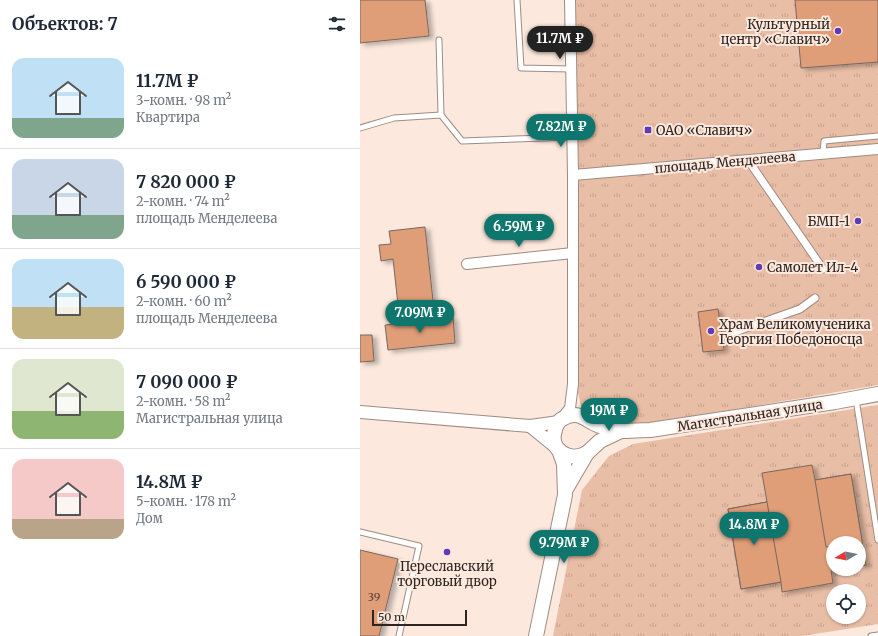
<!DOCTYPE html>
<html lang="ru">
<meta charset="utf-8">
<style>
:root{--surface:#fff;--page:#f2f2f3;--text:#1f2937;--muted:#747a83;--line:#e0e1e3;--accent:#0f766e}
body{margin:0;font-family:Merriweather,serif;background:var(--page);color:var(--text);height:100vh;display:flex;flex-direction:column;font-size:15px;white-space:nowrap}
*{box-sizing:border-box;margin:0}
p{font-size:13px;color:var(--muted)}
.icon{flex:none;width:22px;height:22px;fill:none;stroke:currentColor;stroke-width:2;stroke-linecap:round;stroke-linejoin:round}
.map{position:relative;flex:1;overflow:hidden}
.side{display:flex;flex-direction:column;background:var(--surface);width:360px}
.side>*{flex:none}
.needle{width:26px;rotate:260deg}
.fabs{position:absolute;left:466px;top:536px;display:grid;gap:8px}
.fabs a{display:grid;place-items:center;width:40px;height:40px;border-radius:50%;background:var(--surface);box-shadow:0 1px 3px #0004;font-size:20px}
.scale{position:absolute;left:12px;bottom:10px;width:95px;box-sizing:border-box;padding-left:4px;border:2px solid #2d2521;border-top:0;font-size:11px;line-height:14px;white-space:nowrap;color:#2d2521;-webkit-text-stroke:3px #fce8dd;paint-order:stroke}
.price{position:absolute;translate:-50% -34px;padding:0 9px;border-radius:14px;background:var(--accent);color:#fff;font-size:13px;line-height:26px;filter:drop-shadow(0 1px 2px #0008)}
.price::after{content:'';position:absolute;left:50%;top:24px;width:12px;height:9px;margin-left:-6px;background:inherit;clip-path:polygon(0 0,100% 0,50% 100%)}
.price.active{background:#222;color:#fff}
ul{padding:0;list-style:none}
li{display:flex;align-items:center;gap:12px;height:100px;padding:0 12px}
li+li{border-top:1px solid var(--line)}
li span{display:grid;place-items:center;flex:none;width:112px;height:80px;border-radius:12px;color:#555}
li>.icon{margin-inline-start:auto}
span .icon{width:48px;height:48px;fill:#fffc;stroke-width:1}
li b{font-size:17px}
h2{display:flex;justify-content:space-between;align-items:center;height:48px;padding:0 12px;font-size:17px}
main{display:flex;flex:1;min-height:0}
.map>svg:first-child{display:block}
</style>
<main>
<section class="side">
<h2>Объектов: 7<svg class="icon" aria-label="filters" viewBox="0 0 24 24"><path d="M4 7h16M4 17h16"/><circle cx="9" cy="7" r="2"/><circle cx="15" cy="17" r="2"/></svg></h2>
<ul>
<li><span style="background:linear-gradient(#bfe0f5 75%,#7fa58c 0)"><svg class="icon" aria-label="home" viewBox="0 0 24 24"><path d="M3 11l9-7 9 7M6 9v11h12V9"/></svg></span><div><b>11.7M ₽</b><p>3-комн. · 98 m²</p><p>Квартира</p></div></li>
<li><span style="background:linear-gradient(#c9d6e8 70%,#7fa58c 0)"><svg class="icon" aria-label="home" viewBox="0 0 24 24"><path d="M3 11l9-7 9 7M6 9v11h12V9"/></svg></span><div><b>7 820 000 ₽</b><p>2-комн. · 74 m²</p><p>площадь Менделеева</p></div></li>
<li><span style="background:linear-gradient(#bfe0f5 60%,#c2b280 0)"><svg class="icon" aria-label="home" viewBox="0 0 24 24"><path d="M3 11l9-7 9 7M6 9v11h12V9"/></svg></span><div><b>6 590 000 ₽</b><p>2-комн. · 60 m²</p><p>площадь Менделеева</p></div></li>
<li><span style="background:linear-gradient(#dfe7d0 65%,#8fb573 0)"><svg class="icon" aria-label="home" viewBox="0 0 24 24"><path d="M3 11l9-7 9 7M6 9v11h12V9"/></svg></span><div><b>7 090 000 ₽</b><p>2-комн. · 58 m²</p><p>Магистральная улица</p></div></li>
<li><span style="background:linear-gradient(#f6c9c9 75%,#b9a48a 0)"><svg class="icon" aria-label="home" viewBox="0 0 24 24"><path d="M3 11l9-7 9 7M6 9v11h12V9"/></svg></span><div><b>14.8M ₽</b><p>5-комн. · 178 m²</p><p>Дом</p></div></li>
</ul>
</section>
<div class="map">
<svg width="518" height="636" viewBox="0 0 518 636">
<defs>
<pattern id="grass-tufts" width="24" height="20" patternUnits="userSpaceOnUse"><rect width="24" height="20" fill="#e9bea6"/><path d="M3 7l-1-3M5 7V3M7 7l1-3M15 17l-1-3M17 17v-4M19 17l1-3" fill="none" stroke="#c8a38f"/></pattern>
<filter id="shadow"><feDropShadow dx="4.5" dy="2.5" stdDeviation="2" flood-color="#0004"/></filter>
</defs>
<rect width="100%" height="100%" fill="#fce8dd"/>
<g fill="url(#grass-tufts)" fill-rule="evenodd">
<polygon points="210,0 518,0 518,385 266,428 228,416 221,406 216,384"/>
<path d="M 518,405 L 518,624 L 442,636 L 193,636 L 222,490 L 249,456 L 273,444 ZM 473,543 L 499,543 L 499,569 L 473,569 ZM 473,591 L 499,591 L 499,617 L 473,617 Z"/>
</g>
<g fill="#df9d78" stroke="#79685e" filter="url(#shadow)">
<polygon points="0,0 65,0 69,36 0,43"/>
<polygon points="435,0 518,0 518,62 441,68"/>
<polygon points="65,227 75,319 40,323 33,259 21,261 19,245 31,244 29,231"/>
<polygon points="358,309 364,350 343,352 338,312"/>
<polygon points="93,317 95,343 28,350 25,325"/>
<polygon points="0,335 12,335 14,361 0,362"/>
<polygon points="452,465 455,480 491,474 506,565 499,566 499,543 473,543 473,569 482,569 471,571 473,583 422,592 421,582 381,589 368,509 407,502 402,473"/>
<polygon points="491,474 506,565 499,566 499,543 473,543 473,546 466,547 455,480"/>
<polygon points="407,502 421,582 381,589 368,509"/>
<polygon points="0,550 38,559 19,636 0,636"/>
</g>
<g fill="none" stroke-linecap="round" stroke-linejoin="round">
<g stroke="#9e8c82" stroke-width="7">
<g id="service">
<polyline points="157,0 161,68 211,69"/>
<polyline points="79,40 81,115"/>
<polyline points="0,128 34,118 81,115 102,141 212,137"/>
<polyline points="463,153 464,141 518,136"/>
<polyline points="496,399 518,540"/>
<polyline points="0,532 59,546 39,636"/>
<polyline points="511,636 518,635"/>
</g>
</g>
<g stroke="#9e8c82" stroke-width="9">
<g id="pedestrian">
<polyline points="388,160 463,269"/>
<polyline points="369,334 440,309 455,298"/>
</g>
</g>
<g stroke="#9e8c82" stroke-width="12">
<g id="minor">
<polyline points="213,175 518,149"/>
<polyline points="107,264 213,253"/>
<polyline points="202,418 210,408 213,384 213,175 210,0"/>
</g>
</g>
<g stroke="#9e8c82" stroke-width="14">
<g id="tertiary">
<polyline points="0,412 170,426 199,422"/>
<polyline points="170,426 197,448"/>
</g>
</g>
<g stroke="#9e8c82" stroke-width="16">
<g id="secondary">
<path d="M 227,453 C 210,463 188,450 195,430 C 196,425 199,420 204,418 C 220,408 229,425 244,427 C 250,429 256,430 262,431 C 271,431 281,430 290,430 L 475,402 L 518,394"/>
<polyline points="206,489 227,453 240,441 261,431"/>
<polyline points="176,636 205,495 204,464 199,450"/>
</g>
</g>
<use href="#service" stroke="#fff" stroke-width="5"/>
<use href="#pedestrian" stroke="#fff" stroke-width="7"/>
<use href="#minor" stroke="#fff" stroke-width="10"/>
<use href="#tertiary" stroke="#fff" stroke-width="12"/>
<use href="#secondary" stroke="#fff" stroke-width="14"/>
</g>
<g fill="#5d3cb5" stroke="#fce8dd" stroke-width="1.5">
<circle cx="478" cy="31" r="4"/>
<rect x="284" y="126" width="8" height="8" rx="2"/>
<circle cx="498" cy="221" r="4"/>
<circle cx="399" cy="267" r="4"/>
<circle cx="351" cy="331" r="4"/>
<circle cx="87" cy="552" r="4"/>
</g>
<g text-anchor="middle" stroke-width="4" stroke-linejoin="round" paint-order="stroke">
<g font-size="11" fill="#5a4337">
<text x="14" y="601">39</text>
</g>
<g font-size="13" fill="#2d2521" stroke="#fce8dd" text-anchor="start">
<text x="470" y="29" text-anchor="end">Культурный<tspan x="470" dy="15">центр «Славич»</tspan></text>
<text x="296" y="135">ОАО «Славич»</text>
<text x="490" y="226" text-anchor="end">БМП-1</text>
<text x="407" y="272">Самолет Ил-4</text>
<text x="359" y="329">Храм Великомученика<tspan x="359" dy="15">Георгия Победоносца</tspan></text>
<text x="87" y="571" text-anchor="middle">Переславский<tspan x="87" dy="15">торговый двор</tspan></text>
</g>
<g font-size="13" fill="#2d2521" stroke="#fce8dd">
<text transform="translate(365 162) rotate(-5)" y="5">площадь Менделеева</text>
<text transform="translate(390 415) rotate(-9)" y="5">Магистральная улица</text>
</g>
</g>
</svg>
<div class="fabs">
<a><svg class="needle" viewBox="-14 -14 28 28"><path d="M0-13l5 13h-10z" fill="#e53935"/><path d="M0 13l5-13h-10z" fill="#747a83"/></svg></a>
<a><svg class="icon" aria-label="locate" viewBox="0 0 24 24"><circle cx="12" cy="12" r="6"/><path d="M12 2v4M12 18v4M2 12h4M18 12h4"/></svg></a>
</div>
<div class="scale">50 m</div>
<b class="price active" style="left:200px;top:60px">11.7M ₽</b>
<b class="price" style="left:201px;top:148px">7.82M ₽</b>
<b class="price" style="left:159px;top:248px">6.59M ₽</b>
<b class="price" style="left:60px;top:334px">7.09M ₽</b>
<b class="price" style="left:249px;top:432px">19M ₽</b>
<b class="price" style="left:394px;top:546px">14.8M ₽</b>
<b class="price" style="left:204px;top:564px">9.79M ₽</b>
</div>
</main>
